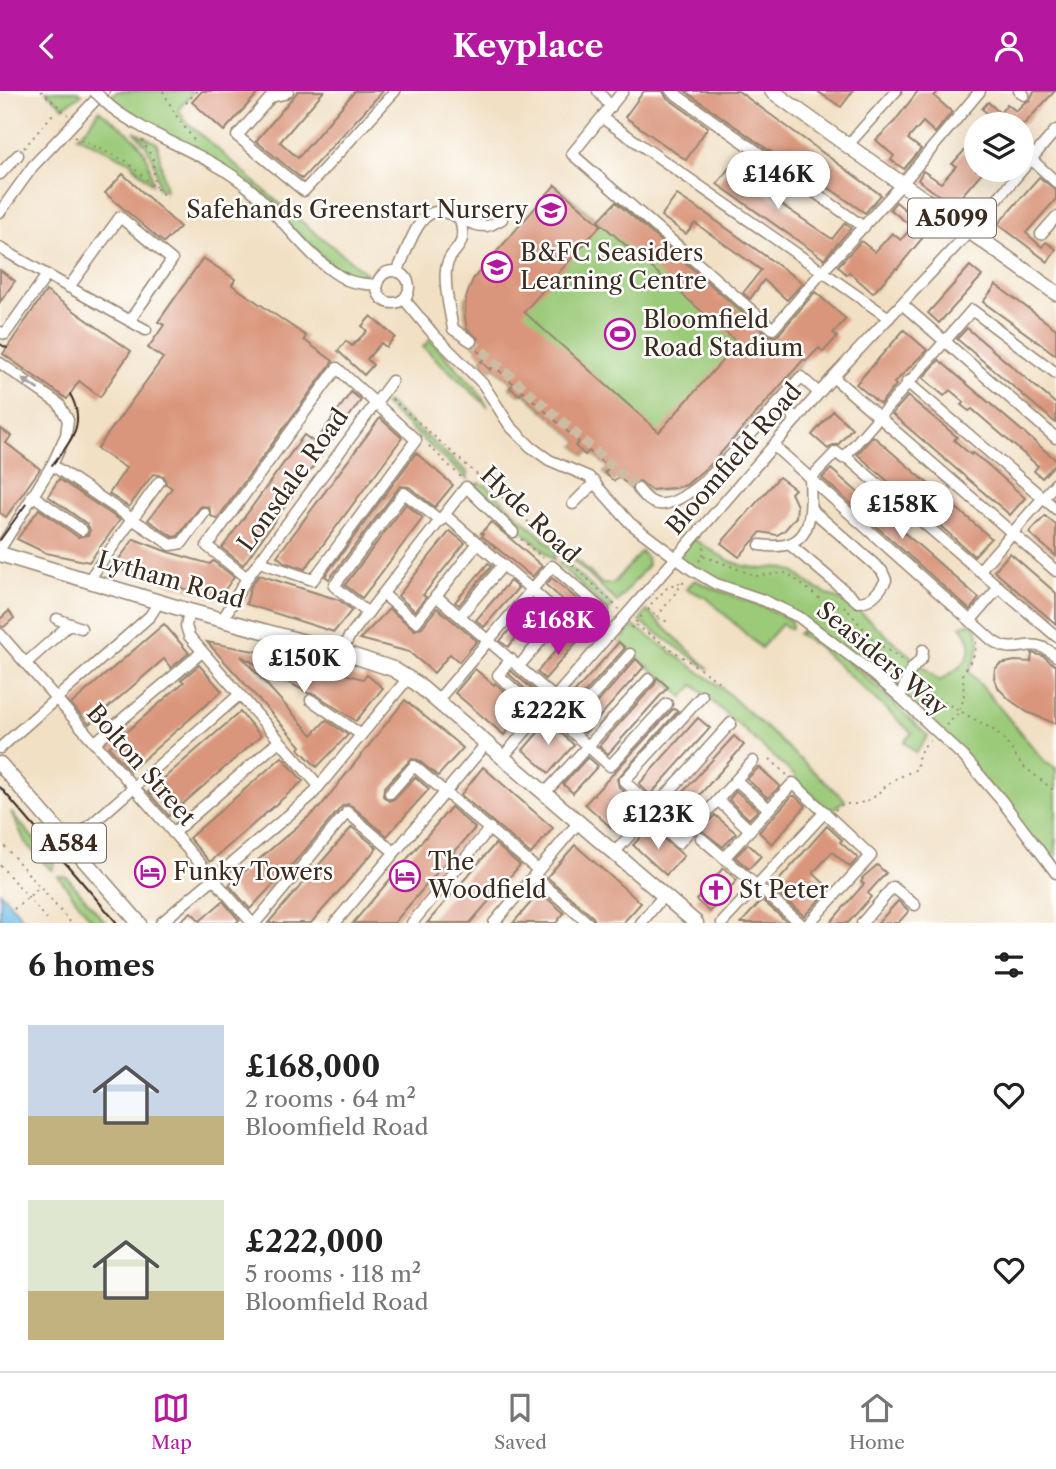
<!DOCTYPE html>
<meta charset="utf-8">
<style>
:root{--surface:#fff;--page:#f6f6f6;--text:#222;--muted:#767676;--line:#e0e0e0;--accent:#b5179e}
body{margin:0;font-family:"Libre Caslon Text",serif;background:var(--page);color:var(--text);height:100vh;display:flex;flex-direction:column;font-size:26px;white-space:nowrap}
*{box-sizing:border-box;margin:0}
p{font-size:23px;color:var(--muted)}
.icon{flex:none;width:38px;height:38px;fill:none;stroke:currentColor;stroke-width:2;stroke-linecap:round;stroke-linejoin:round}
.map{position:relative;height:832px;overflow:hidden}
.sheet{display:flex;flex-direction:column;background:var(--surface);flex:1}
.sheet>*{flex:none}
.controls{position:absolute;left:964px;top:21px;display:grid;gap:14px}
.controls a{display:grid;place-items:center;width:70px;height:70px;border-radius:50%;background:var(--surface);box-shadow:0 7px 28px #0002;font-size:35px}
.price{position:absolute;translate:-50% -60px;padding:0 16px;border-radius:24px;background:#fff;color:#222;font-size:23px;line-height:46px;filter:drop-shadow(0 2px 4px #0008)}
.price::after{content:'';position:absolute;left:50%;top:42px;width:21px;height:16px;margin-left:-10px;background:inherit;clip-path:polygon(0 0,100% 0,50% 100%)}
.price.on{background:var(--accent);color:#fff}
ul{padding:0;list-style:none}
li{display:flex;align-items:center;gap:21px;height:175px;padding:0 28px}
li span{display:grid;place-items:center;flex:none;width:196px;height:140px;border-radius:0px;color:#555}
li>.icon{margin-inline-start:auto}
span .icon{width:84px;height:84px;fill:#fffc;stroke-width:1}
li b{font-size:30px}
h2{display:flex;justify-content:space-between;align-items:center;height:84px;padding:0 28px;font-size:30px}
header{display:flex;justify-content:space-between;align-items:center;height:91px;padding:0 28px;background:var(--accent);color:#fff;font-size:32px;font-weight:700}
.tabs{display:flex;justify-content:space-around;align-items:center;height:98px;border-top:2px solid var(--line);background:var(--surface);font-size:19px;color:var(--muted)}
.tabs a{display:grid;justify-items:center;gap:4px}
.tabs .on{color:var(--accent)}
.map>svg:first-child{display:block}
</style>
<header><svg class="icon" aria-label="back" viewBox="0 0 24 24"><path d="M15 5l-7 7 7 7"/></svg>Keyplace<svg class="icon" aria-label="person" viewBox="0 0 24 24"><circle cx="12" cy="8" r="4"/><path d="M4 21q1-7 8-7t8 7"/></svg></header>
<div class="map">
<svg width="1056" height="832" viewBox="0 0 1056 832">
<rect width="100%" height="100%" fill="#fff"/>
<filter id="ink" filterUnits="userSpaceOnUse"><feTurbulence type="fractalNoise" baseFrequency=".0143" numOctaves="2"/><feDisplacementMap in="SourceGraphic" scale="14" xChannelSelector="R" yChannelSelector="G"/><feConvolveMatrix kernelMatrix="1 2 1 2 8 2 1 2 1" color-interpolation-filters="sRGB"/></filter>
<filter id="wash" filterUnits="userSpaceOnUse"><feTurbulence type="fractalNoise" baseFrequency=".00686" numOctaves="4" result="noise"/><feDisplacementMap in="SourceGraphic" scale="28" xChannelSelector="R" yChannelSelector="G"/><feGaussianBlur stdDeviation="1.57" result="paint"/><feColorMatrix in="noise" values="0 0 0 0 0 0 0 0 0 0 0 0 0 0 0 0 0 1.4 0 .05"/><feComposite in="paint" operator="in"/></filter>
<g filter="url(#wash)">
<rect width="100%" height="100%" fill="#f1e0c4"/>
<g fill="#9bca79" stroke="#6b7a4c" stroke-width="2">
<polygon points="46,0 78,0 82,3 63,16"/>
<path d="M 117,0 L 194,0 L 178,19 L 183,24 L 182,27 L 283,116 L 366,182 C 352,188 344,183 332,175 L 251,99 L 105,11 Z"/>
<path d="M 99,19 C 129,43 150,51 152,93 L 129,70 L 77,45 L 87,37 Z"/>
<path d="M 134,40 L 157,52 L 166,100 L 158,97 C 157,72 151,58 134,40 Z"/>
<path d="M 555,94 L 598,130 L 619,108 L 803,270 L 698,388 C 673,401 641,406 618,386 L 614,390 L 604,382 L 609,377 L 589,360 L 585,364 L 575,355 L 579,351 L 523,301 L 520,304 L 510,297 L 513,292 L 494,276 L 490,279 L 481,270 L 484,266 C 468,250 463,229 466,207 Z"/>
<polygon points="430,249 475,296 488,316 423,256"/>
<polygon points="387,311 467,381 468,389 384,314"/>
<polygon points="480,392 487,395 552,456 556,461 554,469 473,394"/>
<path d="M 692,447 L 728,469 L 744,475 L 763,478 L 778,476 L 793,480 L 815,497 L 854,516 L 939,590 C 963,575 983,562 961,535 L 973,531 C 984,550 979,562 969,580 L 1046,672 L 1056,677 L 1056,782 L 964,666 L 799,526 L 734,500 L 675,468 Z"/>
<polygon points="564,457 602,493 613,493 641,461 647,467 648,474 617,511 564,461"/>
<polygon points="562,471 567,473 613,515 609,520 558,473"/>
<path d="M 695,489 C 726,505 760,511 790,529 L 792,535 L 790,538 L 782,533 L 761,557 L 707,507 L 686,498 Z"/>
<polygon points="647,520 709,578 639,530"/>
<polygon points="634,535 721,596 845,709 832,719 827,718 796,689 795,685 694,594 683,606 620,551"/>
<path d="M 803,539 C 819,539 909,628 928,645 L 916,662 L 904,651 L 912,642 L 816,554 L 798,543 Z"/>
<polygon points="11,721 54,772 52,780 26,753"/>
<polygon points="58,785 67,786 106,832 94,832"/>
</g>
<polygon fill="#6ebbe8" stroke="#547283" stroke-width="2" points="0,801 27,832 0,832"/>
<g id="blocks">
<g fill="#da967b">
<polygon points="202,0 260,0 224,40 192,11"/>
<polygon points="298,0 324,0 280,51 298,67 355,0 383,0 302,88 256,50"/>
<polygon points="644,0 663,0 666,6 708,36 686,69 625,26"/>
<polygon points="685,0 738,0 881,104 865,122 793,72 791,75"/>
<polygon points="817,0 853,0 841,16"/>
<polygon points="918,0 939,0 934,5 952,21 935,42 923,31 908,48 921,58 904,78 891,69 894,65 876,49 894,31"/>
<polygon points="1034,0 1055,0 1024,33 988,33 994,28 982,18 988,11 1000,22 1007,13 1016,20 1024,12 1030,9"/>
<polygon points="976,47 976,79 984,79 953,115 918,89 923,80 941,92 956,75 952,73"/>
<polygon points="735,69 759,87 753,94 832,148 845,132 851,137 824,168 717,93"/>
<polygon points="123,83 180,136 164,152 105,102"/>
<polygon points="1039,86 1056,99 1056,108 1026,142 1042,156 1046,151 1056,158 1048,171 998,133"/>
<polygon points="555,94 601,134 524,221 659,341 738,252 598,130 616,111 768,244 775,246 779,243 815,201 846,228 833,242 837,246 823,261 819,257 806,270 804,268 712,372 686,394 675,397 651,399 640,390 633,392 631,396 618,386 614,390 604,382 609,377 589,360 585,364 575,355 579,351 523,300 520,304 510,297 514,293 494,275 490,279 481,270 485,267 475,257 478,247 467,238 465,226 466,207 473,188"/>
<polygon points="677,104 708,124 803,192 787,209 764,189 750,208 743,202 761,179 695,132 686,143 661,125"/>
<polygon points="896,111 929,139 897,178 896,177 873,202 849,181 847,184 838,175 861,150 875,161 892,142 901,149 912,136 890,118"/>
<polygon points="203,167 235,188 232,194 306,245 304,249 333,270 217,428 211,425 209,416 201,415 178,445 173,446 148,429 172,397 166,393 164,385 153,383 129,416 109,403 126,377 97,358 163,267 148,257 164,234 158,231"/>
<polygon points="970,175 982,185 939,232 928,222"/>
<polygon points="0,179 15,190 0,211"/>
<polygon points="996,194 1056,238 1056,264 983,211"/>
<polygon points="46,200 131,260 100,306 79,290 67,308 3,263"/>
<polygon points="371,225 395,246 386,256 381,252 367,268 373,274 364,284 338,260 346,250 352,255 367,240 362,235"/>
<polygon points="967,237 1056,313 1056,332 957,248"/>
<polygon points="904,239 927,259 894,292 896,294 880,313 856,293"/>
<polygon points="939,269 1056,369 1056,372 1042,387 1034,380 1038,375 972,318 969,320 961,314 964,311 950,299 944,305 923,287"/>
<polygon points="351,301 361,309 243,474 222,457 304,344 315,352"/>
<polygon points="908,305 957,346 954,349 971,364 972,362 986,372 1025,407 1010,424 892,323"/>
<polygon points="833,320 852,337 838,354 833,354 828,358 812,344"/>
<polygon points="380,327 402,347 305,478 284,471 277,465"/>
<polygon points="0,337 11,345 6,352 40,378 6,426 0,422"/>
<polygon points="873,345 991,447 974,465 936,431 938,428 920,413 918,417 857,363"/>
<polygon points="416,362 453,394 435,416 409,396 400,395 329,488 325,485"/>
<polygon points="831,378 979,507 970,519 822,387"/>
<polygon points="779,386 795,398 791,402 797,415 796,426 784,440 777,444 761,441 739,466 721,452"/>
<polygon points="59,388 120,429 89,471 46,462 17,448 39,418 78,446 88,444 90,439 87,433 48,405"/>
<polygon points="406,413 423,427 362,507 345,494"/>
<polygon points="1045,425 1056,434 1056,465 1029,442"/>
<polygon points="491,431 542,475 532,486 482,445 483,443 481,442"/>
<polygon points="450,440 465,452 423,504 426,506 415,520 398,505"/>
<polygon points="134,448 168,461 210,473 213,470 234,486 218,508 113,476"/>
<polygon points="1010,462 1056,502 1056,533 994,480"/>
<polygon points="488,472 492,475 459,514 455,511"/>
<polygon points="259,484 339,509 352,519 334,541 246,513 251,495"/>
<polygon points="552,487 601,528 594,536 591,534 588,538 580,531 584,527 546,494"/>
<polygon points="510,490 518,497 484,536 476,529"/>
<polygon points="533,511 541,518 508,556 500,550"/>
<polygon points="437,517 477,550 459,571 450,563 434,582 409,561 360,548 389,518 415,539 422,536"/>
<polygon points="9,520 14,527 4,536 0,535 0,528"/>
<polygon points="164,533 189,562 171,577 164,568 89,633 71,613"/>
<polygon points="570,543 578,550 545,588 537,581"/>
<polygon points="207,551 259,561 363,588 367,584 383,597 356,630 315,603 308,602 241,565 312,644 326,629 348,644 317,676 299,658 301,655"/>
<polygon points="619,551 625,557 565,624 559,619"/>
<polygon points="1032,562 1043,565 1056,575 1056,633 1027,621 1010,609 999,598 994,587 995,578 1000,573 1015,570 1031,571"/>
<polygon points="636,568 644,576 585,642 577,635"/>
<polygon points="199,574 222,600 130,680 109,656 184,591 181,589"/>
<polygon points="475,578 494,594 495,592 525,619 504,644 455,602"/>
<polygon points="511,580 538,603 535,607 509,583"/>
<polygon points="657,586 668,596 608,663 599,655 655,593"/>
<polygon points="405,609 463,657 438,685 418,669 411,668 384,697 383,705 389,710 396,707 415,686 429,698 387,745 352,715 348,713 342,715 301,764 250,818 229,794 320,716"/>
<polygon points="673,618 678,620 617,688 619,696 638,714 615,740 585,713"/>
<polygon points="240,621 261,645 169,725 148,701"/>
<polygon points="698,627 710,637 650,704 639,693"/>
<polygon points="548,630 574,654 549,682 523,659"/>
<polygon points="734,645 744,654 672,735 661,725"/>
<polygon points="282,666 303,690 210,771 189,747"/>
<polygon points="588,666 598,675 573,702 563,693"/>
<polygon points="483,676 553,737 531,763 461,704"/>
<polygon points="759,676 780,695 768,707 747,688"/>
<polygon points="736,700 758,719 749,728 729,709"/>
<polygon points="792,705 795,705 806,715 772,753 759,741"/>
<polygon points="451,716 475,737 394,832 353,832"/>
<polygon points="715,724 736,742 723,756 701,739"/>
<polygon points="827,735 842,749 840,751 858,767 850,776 832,761 813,782 830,798 804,825 772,797"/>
<polygon points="352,736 377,757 311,832 268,832"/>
<polygon points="650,736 684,765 666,784 633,754"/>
<polygon points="495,753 520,774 470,832 427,832"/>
<polygon points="748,753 761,765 749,778 735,766"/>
<polygon points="575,754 641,812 623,832 596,832 593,826 547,786"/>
<polygon points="877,774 886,782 868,802 871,806 848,832 830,832 864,793 861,791 863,788 862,787"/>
<polygon points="723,777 737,789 710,821 696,809"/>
<polygon points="540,801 564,822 556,832 513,832"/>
<polygon points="762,809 788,832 741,832"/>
<polygon points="223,810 239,829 236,832 178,832 191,821 200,830"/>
<polygon points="898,810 909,820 898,832 878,832"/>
</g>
</g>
</g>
<g filter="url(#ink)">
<use href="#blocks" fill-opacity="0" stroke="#968571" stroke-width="2"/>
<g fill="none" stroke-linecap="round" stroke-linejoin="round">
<polyline stroke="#cdbca3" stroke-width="10" stroke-dasharray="10 5" stroke-linecap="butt" points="471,250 638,398"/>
<g stroke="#968571" stroke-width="13">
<g id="minor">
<polyline points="288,0 284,3 271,6 237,45 304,100 395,0"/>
<polyline points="598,0 611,16"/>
<polyline points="623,0 572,63 773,238 822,181 901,94 980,0"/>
<polyline points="671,0 864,136"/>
<polyline points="1019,0 1024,4"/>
<path d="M 111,16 C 154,49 208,62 249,97 C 280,123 311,172 347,189 C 357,193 367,193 378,194"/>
<polyline points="602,27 889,227"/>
<polyline points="847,55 896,0"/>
<polyline points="1031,68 1056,91"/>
<polyline points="0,83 18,64"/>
<polyline points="0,121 33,75 104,0"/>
<path d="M 460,128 C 469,161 449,156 446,178 C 444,197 450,220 453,238 L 471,250"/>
<polyline points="1041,143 1056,126"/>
<polyline points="0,157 47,184 5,243 0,241"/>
<circle cx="393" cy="196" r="16"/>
<path d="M 397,181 C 405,165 410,145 421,131 C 440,105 464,137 487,135 C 492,134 497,131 502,128"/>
<polyline points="47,184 146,239"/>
<polyline points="69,196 120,126 172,169 130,229"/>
<polyline points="404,208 434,244 483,293 510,335 531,356 549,369 589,386 630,432 692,479 716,493 763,509 799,526 866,577 900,606 964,666 1002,710 1056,782"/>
<polyline points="902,213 1056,347"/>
<polyline points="0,272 59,313 68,329 66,344 52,374 0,458"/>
<polyline points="1056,282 972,219 845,365 1056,545"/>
<polyline points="833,286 1056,480"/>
<polyline points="907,291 1056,418"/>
<polyline points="778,311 797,328"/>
<path d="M 774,355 L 993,550 C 1019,568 1029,541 1056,565"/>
<polyline points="52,374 171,454 182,452 204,422"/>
<path d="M 638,398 C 645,406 652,415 664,413 C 701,409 774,315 801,286 L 819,302"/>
<polyline points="32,404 82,439"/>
<polyline points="573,413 595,391"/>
<polyline points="445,424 562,525 519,575"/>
<path d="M 789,453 L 858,511 C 871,511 880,500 886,489 L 882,480 L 811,418"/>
<path d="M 760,454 C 812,462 812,428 810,388 L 836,361 L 843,367 L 845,365"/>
<polyline points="979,480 1056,392"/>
<polyline points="247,487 207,455 337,277 416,349 313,489 260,471"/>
<polyline points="88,490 159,391"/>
<polyline points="383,503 416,531 478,452"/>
<polyline points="436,505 554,606"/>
<polyline points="189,520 186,535 189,545 319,695"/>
<polyline points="368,522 334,495 404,402 441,430"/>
<polyline points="460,525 503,474"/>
<polyline points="562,525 584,545"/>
<polyline points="57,528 81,537"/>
<polyline points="223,528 247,487 392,290"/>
<polyline points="971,529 999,496"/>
<polyline points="0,543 252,832"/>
<polyline points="342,561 349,546 466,396 513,441"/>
<polyline points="511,568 498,584 540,622"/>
<polyline points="26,572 70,533"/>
<polyline points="900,606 911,579 922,567 923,559"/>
<polyline points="311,609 360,643"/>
<polyline points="437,610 552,475 604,520"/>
<polyline points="545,617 610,675 667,613"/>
<polyline points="565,636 630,563"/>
<polyline points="94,652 202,561"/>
<polyline points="0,657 150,525 159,511"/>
<polyline points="503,666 833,286 970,140 1056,39"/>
<polyline points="739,692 769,718"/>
<polyline points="390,702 414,675 538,779"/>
<polyline points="545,702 649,588"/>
<polyline points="722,713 750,739"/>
<polyline points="654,718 624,690 702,605"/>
<polyline points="347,721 394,761"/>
<polyline points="648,724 679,752 753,670"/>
<polyline points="173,742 279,650"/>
<polyline points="701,747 800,832"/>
<polyline points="69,753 239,604"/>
<polyline points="614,762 731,632"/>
<polyline points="724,767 793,692 871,765 809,832"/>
<polyline points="534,785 588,832"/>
<polyline points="161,832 311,705 409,586"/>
<polyline points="255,832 343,726"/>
<polyline points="335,832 486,653"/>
<polyline points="412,832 490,737"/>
<polyline points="494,832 578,732"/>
<polyline points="641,832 664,804"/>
<polyline points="722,832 825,721"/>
<polyline points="862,832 893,796 915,814"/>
</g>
</g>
<g stroke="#968571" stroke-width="17">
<g id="major">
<path d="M 772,0 C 866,69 962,134 1056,202"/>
<polyline points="0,463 189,520 342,561 393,578 416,592 696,832"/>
<polyline points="0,673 139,832"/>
</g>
</g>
<g stroke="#968571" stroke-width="2" stroke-dasharray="2 5" stroke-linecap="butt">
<polyline points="41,0 68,24"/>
<polyline points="163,0 175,23 194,49"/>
<polyline points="186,12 197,0"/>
<polyline points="74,46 126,70 167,107"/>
<polyline points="142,49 153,68 155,96"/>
<polyline points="24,57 53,23"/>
<polyline points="993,132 995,143"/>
<polyline points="392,308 499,403 619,518"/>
<polyline points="429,355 461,386"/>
<polyline points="521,448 543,467"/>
<polyline points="704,465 756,485 787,482 824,511 845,516 873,549 904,570"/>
<polyline points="699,470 703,465 704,452"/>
<polyline points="651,513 669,495 683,491"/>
<polyline points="648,518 662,530 669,530"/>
<polyline points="657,526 686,488"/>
<polyline points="636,534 719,591"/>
<polyline points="631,537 643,523"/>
<polyline points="918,588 931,604 992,638 1004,648 1022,674 1056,701"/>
<polyline points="946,634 957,624 964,607 963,583 975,562 976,551"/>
<polyline points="770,668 787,684"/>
<path d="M 835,719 L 843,713 L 858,713 L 873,707 L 891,690 L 917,678 C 917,667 920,657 930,650"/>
<polyline points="0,750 71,832"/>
<polyline points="0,774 50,832"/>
<polyline points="14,818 40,796"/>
</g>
<use href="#minor" stroke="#fff" stroke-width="10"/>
<use href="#major" stroke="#fff" stroke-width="14"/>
<g stroke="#3b2a1e" stroke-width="2">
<polyline points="0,253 7,257"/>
<path d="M 52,374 C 71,350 87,333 70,303"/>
<polyline points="0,449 26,413"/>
<polyline points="0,696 117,832"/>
</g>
<g stroke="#968571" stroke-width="13" stroke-linecap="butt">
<polyline id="minor-bridge" points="94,0 111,16"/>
</g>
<use href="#minor-bridge" stroke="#fff" stroke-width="10"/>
</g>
<defs><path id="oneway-solid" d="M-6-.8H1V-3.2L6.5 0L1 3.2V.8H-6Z" transform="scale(1.75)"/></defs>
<use fill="#a79f9a" href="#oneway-solid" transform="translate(30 293) rotate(-145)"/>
</g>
<defs>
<g id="school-ring" transform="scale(1.575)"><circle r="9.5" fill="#fff" stroke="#b5179e" stroke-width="1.5"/><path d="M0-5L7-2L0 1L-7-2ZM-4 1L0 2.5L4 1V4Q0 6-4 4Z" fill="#b5179e"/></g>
<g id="university-ring" transform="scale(1.575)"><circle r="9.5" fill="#fff" stroke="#b5179e" stroke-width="1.5"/><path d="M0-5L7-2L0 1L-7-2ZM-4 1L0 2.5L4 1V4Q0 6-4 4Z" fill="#b5179e"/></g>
<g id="stadium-ring" transform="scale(1.575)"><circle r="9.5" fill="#fff" stroke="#b5179e" stroke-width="1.5"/><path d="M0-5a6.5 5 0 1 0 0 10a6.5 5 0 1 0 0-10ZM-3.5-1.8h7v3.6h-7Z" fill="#b5179e"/></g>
<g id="hotel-ring" transform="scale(1.575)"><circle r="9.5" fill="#fff" stroke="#b5179e" stroke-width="1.5"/><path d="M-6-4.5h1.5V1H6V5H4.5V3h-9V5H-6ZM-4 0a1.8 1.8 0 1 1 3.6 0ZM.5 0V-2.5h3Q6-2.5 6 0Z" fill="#b5179e"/></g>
<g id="church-ring" transform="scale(1.575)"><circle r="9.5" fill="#fff" stroke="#b5179e" stroke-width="1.5"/><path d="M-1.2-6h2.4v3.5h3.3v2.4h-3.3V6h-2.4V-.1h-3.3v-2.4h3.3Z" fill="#b5179e"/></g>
</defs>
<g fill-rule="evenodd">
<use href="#school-ring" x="551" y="119"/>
<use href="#university-ring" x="497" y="176"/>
<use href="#stadium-ring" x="620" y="243"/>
<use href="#hotel-ring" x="150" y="781"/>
<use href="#hotel-ring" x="405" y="785"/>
<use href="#church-ring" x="716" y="799"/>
</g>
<g text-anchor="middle" stroke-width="5" stroke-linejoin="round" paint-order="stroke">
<g fill="#fff" stroke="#766a62" stroke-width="2">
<rect x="908" y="107.5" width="88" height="39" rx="5"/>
<rect x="32" y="732.5" width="74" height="39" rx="5"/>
</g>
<g font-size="23" font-weight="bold" fill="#3b2a1e">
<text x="952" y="135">A5099</text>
<text x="69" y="760">A584</text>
</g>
<g font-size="24" fill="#3b2a1e" stroke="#fff" text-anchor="start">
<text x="528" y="127" text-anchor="end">Safehands Greenstart Nursery</text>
<text x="520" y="170">B&amp;FC Seasiders<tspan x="520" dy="28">Learning Centre</tspan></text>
<text x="643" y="237">Bloomfield<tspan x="643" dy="28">Road Stadium</tspan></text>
<text x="428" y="779">The<tspan x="428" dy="28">Woodfield</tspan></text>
<text x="173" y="789">Funky Towers</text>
<text x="739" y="807">St Peter</text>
</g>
<g font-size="24" fill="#3b2a1e" stroke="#fff">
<text transform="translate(734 368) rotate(-49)" y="8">Bloomfield Road</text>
<text transform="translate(293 389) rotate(-54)" y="8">Lonsdale Road</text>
<text transform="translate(530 424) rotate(44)" y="8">Hyde Road</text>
<text transform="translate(171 489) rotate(16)" y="8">Lytham Road</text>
<text transform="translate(882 568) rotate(40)" y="8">Seasiders Way</text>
<text transform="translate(141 674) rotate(49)" y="8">Bolton Street</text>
</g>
</g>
</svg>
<div class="controls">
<a><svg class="icon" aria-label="layers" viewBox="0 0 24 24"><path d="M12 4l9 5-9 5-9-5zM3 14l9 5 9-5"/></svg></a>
</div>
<b class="price" style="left:778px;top:120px">£146K</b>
<b class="price" style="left:902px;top:450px">£158K</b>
<b class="price on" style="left:558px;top:566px">£168K</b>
<b class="price" style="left:304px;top:604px">£150K</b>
<b class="price" style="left:548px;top:656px">£222K</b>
<b class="price" style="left:658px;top:760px">£123K</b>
</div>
<section class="sheet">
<h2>6 homes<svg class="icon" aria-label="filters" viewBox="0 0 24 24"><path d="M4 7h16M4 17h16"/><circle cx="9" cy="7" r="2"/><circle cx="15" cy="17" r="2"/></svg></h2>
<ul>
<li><span style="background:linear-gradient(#c9d6e8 65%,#c2b280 0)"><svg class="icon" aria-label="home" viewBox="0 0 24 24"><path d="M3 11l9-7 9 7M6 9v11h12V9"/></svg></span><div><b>£168,000</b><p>2 rooms · 64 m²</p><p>Bloomfield Road</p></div><svg class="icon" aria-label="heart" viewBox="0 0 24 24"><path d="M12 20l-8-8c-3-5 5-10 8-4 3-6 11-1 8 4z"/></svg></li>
<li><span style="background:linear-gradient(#dfe7d0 65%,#c2b280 0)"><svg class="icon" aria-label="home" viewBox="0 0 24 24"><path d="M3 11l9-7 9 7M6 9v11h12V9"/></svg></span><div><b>£222,000</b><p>5 rooms · 118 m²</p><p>Bloomfield Road</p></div><svg class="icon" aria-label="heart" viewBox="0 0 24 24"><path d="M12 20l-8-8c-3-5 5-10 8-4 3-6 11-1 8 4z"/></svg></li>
</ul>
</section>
<nav class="tabs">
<a class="on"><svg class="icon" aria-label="map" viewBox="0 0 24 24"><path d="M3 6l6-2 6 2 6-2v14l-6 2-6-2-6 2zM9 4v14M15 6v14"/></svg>Map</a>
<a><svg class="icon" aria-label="saved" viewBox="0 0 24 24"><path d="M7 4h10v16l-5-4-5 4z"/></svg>Saved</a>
<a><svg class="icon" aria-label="home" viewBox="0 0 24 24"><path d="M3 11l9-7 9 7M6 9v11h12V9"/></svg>Home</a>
</nav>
